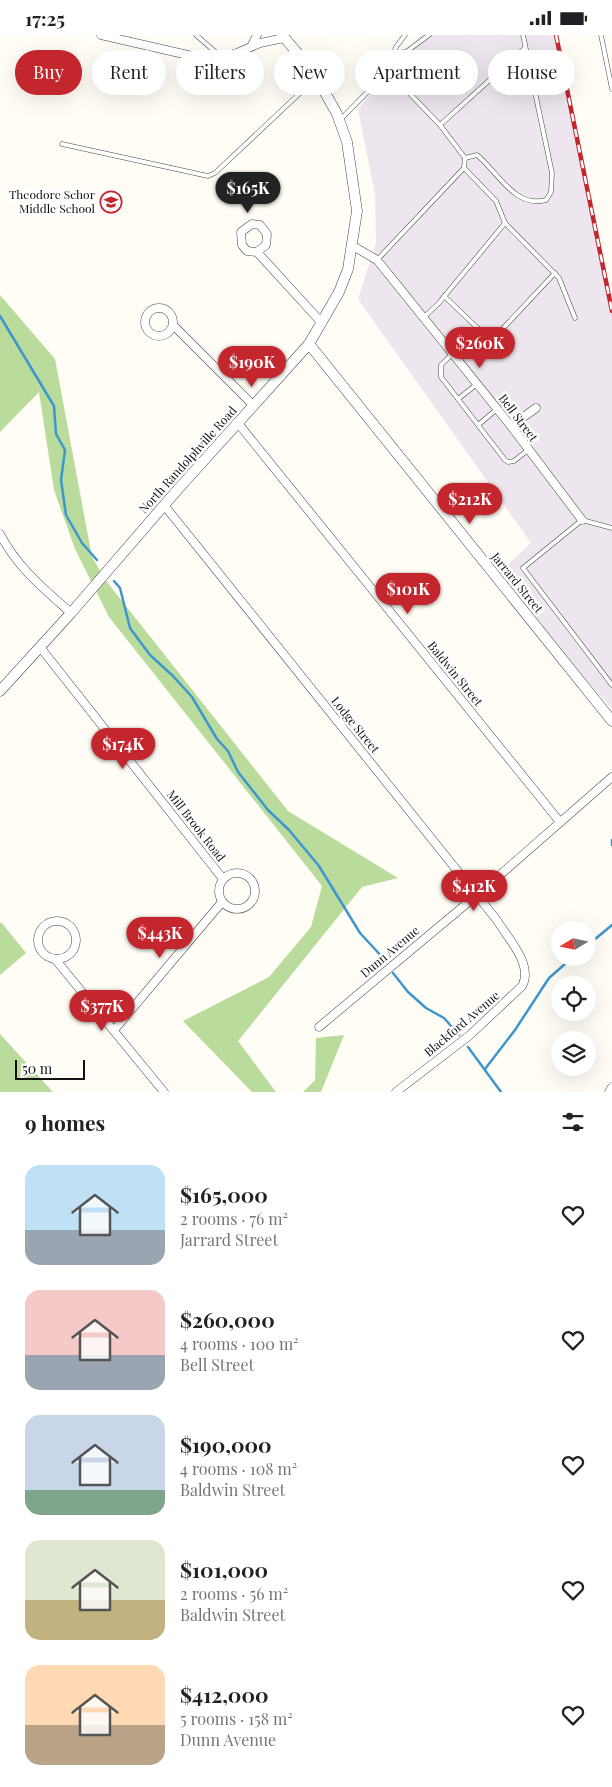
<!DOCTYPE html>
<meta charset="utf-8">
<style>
:root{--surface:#fff;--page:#f2f2f2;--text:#202124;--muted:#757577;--accent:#c4262e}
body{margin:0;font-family:"Playfair Display",serif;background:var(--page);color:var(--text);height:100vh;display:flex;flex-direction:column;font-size:19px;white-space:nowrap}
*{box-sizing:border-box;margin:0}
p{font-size:16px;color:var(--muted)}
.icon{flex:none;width:28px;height:28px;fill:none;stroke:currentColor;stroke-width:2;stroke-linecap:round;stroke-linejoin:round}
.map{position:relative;height:1057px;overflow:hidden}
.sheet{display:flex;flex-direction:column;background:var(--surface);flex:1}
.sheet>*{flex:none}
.hud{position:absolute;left:15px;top:15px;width:582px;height:45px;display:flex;gap:10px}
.needle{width:32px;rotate:260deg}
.buttons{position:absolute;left:551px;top:886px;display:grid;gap:10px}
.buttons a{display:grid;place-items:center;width:45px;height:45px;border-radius:50%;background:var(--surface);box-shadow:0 5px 20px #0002;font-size:25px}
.scale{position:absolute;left:15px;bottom:12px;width:70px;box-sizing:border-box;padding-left:5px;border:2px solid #111;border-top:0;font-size:14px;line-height:18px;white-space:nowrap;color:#111;-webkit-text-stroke:4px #fff;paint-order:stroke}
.price{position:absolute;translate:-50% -42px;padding:0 11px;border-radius:18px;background:var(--accent);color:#fff;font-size:16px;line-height:32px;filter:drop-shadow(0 1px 2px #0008)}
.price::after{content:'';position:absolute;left:50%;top:30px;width:15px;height:11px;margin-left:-8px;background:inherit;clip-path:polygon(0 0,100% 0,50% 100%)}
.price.current{background:#222;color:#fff}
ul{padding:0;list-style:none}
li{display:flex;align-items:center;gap:15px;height:125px;padding:0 25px}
li span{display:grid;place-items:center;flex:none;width:140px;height:100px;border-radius:15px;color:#555}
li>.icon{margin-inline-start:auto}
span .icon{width:60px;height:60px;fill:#fffc;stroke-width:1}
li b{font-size:21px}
h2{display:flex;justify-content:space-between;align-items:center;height:60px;padding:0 25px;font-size:21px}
.chip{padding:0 18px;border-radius:22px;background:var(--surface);box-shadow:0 5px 20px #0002;font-size:18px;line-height:45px}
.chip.current{background:var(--accent);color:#fff}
.status{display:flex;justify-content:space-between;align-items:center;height:35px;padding:0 25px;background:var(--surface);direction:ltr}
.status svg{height:14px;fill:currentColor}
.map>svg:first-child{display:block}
</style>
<div class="status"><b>17:25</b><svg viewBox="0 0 49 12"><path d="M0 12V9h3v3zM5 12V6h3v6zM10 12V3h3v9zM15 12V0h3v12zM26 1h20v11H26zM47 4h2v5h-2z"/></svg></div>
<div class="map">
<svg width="612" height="1057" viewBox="0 0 612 1057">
<rect width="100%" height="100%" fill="#fffdf5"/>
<polygon fill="#eee6ef" points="421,0 558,0 612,280 612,674 495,542 531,508 358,264 376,208 375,160 358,74"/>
<g fill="#b9dc9c">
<polygon points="0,260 55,324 92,522 107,547 288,776 398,843 362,852 238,1006 276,1057 252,1057 183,986 269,942 311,892 322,851 109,582 75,514 54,455 39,357 0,397"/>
<polygon points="1,887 26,918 0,940 0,889"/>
<polygon points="0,999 53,1057 0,1057"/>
<polygon points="344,1000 321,1057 303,1057 315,1045 316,1003"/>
</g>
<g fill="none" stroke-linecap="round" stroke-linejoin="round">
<g stroke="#3f96cf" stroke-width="2.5">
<polyline points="0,281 54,371 56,399 65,415 61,445 66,480 82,508 97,525"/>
<polyline points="114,546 120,553 130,593 150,620 173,641 192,662 217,704 228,716 238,737 268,775 289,795 319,831 360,898 385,925"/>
<polyline points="612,805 612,810"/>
<polyline points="588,910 612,890"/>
<polyline points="393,938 408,957 426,973 444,983 459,1000"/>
<polyline points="468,1012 501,1057"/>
<polyline points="485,1034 515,995 549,943 573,922"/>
</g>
<g stroke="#444" stroke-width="5">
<g id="service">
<polyline points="196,0 220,21"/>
<polyline points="601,0 612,54"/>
<polyline points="393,18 406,17 429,0"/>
<polyline points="388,36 396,12 405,0"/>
<polyline points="340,85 388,36 440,90 465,123 464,133 377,225"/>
<polyline points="440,90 525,13"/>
<polyline points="62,109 208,141 215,138 315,44"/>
<path d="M 465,123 L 477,120 C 498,137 515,174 546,165 L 551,157 L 552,138 L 523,0"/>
<polyline points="464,133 496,166 505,188"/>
<polyline points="444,261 488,303 493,304 555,238"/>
<polyline points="423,283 438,269 505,188 559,243 575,283"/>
<polyline points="452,319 441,330 441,342 505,425 508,427 514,426 528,415"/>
<polyline points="458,364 477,349"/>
<polyline points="478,390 497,374"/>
<polyline points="612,493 582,485 523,533 612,650"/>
</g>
</g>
<g stroke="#444" stroke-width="9">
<g id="minor">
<polyline points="101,0 201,23 221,22 237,18 260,8 284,3"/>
<polyline points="252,10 257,0"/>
<polyline points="353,211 377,225 511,391 582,485"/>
<polyline points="257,217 266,210 267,199 260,190 252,189 241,197 242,210 247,216 257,217 321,287"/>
<circle cx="159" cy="287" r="14"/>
<polyline points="173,290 253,370"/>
<polyline points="237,387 560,787"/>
<polyline points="511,391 536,373"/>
<path d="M 164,470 L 496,884 C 507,902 534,930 522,951 L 470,1000 L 396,1057"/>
<path d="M 0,499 C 18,533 43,553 71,578"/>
<polyline points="40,612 223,844"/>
<circle cx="237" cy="856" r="18"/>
<circle cx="57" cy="905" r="19"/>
<polyline points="55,924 164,1057"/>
<polyline points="319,992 477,860 612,742"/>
<polyline points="115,994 222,867"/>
<polyline points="609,1057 612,1052"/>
</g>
</g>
<g stroke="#444" stroke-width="11">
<g id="tertiary">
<polyline points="309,309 612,686"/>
<polyline points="0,656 71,578 179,453 309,309 339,257 348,234 357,176 347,107 337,79 313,36 282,0"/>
</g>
</g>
<use href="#service" stroke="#fff" stroke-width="4"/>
<use href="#minor" stroke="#fff" stroke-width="8"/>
<use href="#tertiary" stroke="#fff" stroke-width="10"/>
<g stroke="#c4262e" stroke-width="4.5">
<polyline id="rail" points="556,0 612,276"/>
</g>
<use href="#rail" stroke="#fff" stroke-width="2.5" stroke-dasharray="8" stroke-linecap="butt"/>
</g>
<defs>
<g id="school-ring" transform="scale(1.125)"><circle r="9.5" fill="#fff" stroke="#c4262e" stroke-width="1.5"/><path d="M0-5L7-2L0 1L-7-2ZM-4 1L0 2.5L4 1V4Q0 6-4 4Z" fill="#c4262e"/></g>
</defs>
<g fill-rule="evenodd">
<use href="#school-ring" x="111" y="167"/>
</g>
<g text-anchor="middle" stroke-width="5" stroke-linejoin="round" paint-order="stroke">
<g font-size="12" fill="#111" stroke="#fff" text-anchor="end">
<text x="95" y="164">Theodore Schor<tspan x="95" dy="14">Middle School</tspan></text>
</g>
<g font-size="12" fill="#111" stroke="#fff">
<text transform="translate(518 383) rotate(53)" y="4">Bell Street</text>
<text transform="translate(188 425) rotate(-48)" y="4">North Randolphville Road</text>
<text transform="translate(517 548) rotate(51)" y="4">Jarrard Street</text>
<text transform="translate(455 639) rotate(51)" y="4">Baldwin Street</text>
<text transform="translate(355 690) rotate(51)" y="4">Lodge Street</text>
<text transform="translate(196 791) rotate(52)" y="4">Mill Brook Road</text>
<text transform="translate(390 917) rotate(-40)" y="4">Dunn Avenue</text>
<text transform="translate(462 989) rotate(-40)" y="4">Blackford Avenue</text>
</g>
</g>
</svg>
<div class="buttons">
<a><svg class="needle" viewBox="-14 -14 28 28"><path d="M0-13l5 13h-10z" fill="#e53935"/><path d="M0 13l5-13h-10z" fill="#757577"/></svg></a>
<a><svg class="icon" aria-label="locate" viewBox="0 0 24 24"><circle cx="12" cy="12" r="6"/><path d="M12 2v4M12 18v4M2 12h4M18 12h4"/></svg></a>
<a><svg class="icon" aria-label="layers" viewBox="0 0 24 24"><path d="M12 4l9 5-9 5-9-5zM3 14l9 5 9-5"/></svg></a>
</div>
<div class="scale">50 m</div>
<b class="price current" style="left:248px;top:179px">$165K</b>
<b class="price" style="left:480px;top:334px">$260K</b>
<b class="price" style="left:252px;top:353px">$190K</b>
<b class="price" style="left:470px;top:490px">$212K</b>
<b class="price" style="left:408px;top:580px">$101K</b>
<b class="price" style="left:123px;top:735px">$174K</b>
<b class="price" style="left:474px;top:877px">$412K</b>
<b class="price" style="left:160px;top:924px">$443K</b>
<b class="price" style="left:102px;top:997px">$377K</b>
<div class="hud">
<a class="chip current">Buy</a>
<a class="chip">Rent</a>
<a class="chip">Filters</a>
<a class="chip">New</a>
<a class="chip">Apartment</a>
<a class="chip">House</a>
</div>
</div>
<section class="sheet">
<h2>9 homes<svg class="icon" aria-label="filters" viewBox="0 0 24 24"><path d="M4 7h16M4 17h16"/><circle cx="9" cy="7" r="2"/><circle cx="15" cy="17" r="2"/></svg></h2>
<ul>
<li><span style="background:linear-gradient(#bfe0f5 65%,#9aa5b1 0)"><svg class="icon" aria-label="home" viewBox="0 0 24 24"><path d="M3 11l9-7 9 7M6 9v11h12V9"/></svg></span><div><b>$165,000</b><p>2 rooms · 76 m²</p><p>Jarrard Street</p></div><svg class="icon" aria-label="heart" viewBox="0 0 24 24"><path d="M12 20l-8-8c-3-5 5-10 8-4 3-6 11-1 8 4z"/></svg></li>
<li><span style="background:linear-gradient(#f6c9c9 65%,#9aa5b1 0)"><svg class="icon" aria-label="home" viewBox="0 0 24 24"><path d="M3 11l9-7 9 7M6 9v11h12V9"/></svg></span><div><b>$260,000</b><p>4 rooms · 100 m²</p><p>Bell Street</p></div><svg class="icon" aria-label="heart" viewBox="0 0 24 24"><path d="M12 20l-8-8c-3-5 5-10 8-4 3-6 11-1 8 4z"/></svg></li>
<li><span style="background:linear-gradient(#c9d6e8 75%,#7fa58c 0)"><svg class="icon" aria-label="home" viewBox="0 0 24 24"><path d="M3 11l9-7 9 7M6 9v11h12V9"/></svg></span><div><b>$190,000</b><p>4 rooms · 108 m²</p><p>Baldwin Street</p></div><svg class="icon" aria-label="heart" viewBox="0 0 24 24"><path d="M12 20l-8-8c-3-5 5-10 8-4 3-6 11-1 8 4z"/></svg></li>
<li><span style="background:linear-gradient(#dfe7d0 60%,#c2b280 0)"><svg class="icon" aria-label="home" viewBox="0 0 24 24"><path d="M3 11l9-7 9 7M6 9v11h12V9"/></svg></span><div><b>$101,000</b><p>2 rooms · 56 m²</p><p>Baldwin Street</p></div><svg class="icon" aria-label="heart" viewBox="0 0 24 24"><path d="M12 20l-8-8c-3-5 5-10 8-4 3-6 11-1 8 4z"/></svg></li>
<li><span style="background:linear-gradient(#ffd9b3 60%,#b9a48a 0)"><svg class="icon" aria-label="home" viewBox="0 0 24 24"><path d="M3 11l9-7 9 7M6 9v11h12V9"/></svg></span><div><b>$412,000</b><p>5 rooms · 158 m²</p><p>Dunn Avenue</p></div><svg class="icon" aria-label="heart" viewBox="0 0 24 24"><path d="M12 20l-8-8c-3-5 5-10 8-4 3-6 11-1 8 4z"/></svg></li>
</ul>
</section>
